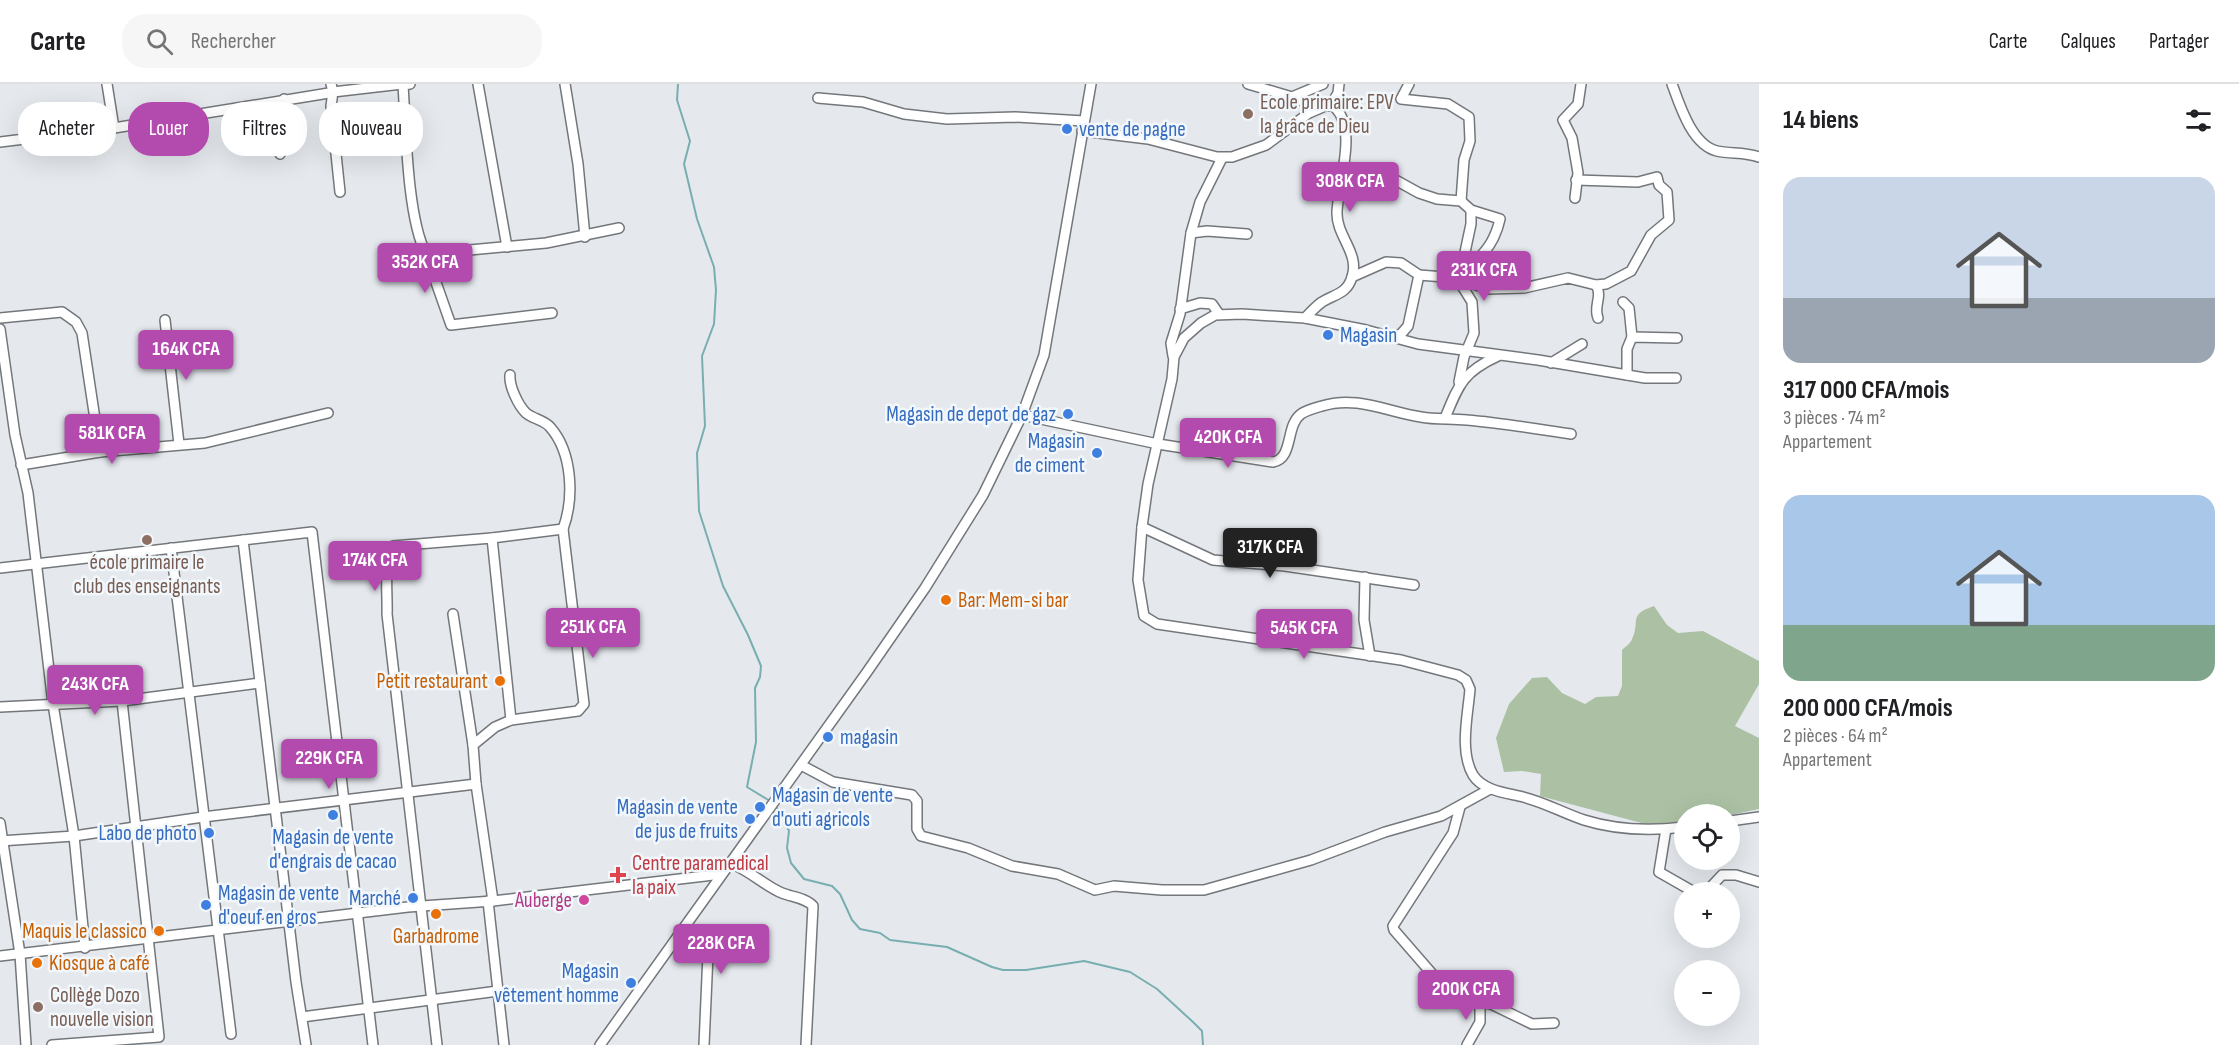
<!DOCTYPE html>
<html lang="fr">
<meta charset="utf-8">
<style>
:root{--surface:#fff;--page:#f6f6f6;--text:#202124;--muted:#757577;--line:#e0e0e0;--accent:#b34baf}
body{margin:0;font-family:"Sofia Sans Condensed",sans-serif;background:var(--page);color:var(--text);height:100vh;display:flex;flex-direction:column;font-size:22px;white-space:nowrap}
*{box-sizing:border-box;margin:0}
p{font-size:20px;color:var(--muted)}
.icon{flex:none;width:33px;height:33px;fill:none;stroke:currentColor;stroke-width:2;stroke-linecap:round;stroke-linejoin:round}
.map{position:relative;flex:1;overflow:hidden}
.details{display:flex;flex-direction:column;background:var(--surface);width:480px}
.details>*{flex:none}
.top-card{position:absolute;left:18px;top:18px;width:570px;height:54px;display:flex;gap:12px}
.controls{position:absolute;left:1674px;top:720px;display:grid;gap:12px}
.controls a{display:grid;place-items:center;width:66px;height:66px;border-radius:50%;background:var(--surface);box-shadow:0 6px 24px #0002;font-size:30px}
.price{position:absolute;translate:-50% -51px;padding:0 14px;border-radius:6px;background:var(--accent);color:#fff;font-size:20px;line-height:39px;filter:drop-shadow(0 2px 3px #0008)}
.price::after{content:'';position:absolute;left:50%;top:36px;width:18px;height:14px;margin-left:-9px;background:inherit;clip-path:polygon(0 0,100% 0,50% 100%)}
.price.on{background:#222;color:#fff}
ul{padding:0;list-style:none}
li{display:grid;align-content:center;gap:12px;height:318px;padding:0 24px}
li span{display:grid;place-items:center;height:186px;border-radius:18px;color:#555}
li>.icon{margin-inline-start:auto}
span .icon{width:108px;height:108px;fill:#fffc;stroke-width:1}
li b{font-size:26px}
h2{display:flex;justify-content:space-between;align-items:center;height:72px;padding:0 24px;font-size:26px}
.pill{padding:0 21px;border-radius:24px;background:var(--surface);box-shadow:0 6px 24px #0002;font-size:21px;line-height:54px}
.pill.on{background:var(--accent);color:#fff}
header{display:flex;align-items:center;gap:36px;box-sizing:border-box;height:84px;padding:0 30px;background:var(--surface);border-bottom:2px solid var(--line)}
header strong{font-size:28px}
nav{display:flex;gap:33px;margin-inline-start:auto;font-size:21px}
.search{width:420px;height:54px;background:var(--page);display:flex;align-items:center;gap:15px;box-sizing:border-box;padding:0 21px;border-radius:24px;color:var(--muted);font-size:22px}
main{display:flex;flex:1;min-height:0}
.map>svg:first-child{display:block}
</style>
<header>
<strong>Carte</strong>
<div class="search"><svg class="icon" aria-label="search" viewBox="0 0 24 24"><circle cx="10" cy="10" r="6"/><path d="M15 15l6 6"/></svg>Rechercher</div>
<nav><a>Carte</a><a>Calques</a><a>Partager</a></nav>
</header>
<main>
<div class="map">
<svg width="1759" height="961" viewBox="0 0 1759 961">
<rect width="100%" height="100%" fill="#e5e9ee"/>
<path fill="#acc1a4" d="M 1654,522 L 1667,541 L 1678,549 L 1703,547 L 1759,577 L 1759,600 L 1735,642 L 1759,654 L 1759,725 L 1730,731 L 1684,730 L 1684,737 L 1649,741 L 1540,712 L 1541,690 L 1522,687 L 1504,688 L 1496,654 L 1509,620 L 1532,594 L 1547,593 L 1562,609 L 1585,620 L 1596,613 L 1618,612 L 1622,602 L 1622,566 C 1625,563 1631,559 1632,555 C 1641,537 1627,531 1654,522 Z"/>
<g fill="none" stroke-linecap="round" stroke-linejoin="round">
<g stroke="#78aeaf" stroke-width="2">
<polyline points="678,0 677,16 690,57 684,80 697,135 714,183 716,206 714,240 702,272 705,342 697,369 699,427 723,502 748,551 761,582 760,593 755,604 756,658 747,703 770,717"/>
<polyline points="774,721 781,729 789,747 787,764 791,779 804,795 832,802 840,810 852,836 860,845 880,849 890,856 947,863 992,883 1003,886 1026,886 1084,877 1130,888 1157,905 1193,938 1202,947 1203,961"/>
</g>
<g stroke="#73777b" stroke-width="12">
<g id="minor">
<polyline points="107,0 114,44"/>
<path d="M 410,0 L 403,1 C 406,45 407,133 426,170 L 546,159 L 619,144"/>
<polyline points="478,0 507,163"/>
<polyline points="565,0 578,80 585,153"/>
<polyline points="1248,0 1292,13 1323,0"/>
<polyline points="1409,0 1401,15 1448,20 1469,33 1470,57 1464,76 1461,117"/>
<path d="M 1672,0 C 1680,22 1692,61 1717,67 C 1731,70 1745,68 1759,73"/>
<path d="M 1292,13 L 1312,21 L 1333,22 C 1359,42 1338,99 1337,128 C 1336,152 1360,169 1352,193 C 1347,210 1335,210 1322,218 C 1315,223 1310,229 1305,234"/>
<polyline points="818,14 863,18 904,30 947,35 1015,33 1084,37"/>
<polyline points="1082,47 1148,55 1217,73 1232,73 1266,61 1309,29 1332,19 1338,9 1339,0"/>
<polyline points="0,58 114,44 329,9 333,8 331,0"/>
<polyline points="280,70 286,34 284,15"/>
<path d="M 1342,88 L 1381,88 L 1419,109 L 1437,115 L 1461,117 L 1471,126 L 1500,135 C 1496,153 1489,166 1475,177 C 1468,183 1461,186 1457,194 L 1419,191 L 1401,179 L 1386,178 L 1352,193"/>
<polyline points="340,108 331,22 333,8 402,0"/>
<polyline points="1575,114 1578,89 1572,54 1563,36 1578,20 1581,0"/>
<polyline points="1191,149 1207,147 1247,150"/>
<polyline points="426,170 451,241 552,229"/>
<polyline points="1461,187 1471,140 1471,126"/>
<polyline points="1457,194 1488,205 1524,204 1568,194 1596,201 1606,200 1631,187 1651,151 1669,136 1667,108 1659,101 1657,93 1638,98 1576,96"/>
<path d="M 1596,201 C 1603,213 1593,222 1598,234"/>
<polyline points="1623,218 1629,224 1632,253"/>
<polyline points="1180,225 1200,219 1212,220 1219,230"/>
<polyline points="0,234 62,228 76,238 82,249 100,368 205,359 328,329"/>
<polyline points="165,236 179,360"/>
<polyline points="0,245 15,351 28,409 53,620 74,752 85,864"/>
<polyline points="1390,254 1401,250 1408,242 1419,191"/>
<polyline points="1173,272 1171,259 1180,230 1191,149 1200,118 1222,74"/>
<polyline points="1551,279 1582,260"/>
<path d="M 510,291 C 509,302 518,321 526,329 C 533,335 544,336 550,343 C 573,369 574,415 563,445 L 584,620 L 578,627 L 511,636"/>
<polyline points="1627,291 1627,265 1632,253 1677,254"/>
<path d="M 1676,294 L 1645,294 L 1538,276 L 1418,260 L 1366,246 L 1305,234 L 1242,230 L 1215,231 L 1201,239 L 1184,254 L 1174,273 L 1172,295 L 1148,400 L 1142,443 L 1138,496 L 1144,532 L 1157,540 L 1401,576 L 1458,591 L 1466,596 L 1470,605 C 1468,631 1459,667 1473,691 C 1483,707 1507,709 1523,713 C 1544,718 1563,729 1584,736 C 1616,746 1651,747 1684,743"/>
<polyline points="1459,298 1464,273 1474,249 1472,218 1459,197"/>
<path d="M 1022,331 L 1158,360 L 1273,378 C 1294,374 1285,342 1301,330 C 1307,326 1315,324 1322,322 C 1356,311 1388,328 1421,333 C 1436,336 1452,334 1467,336 C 1502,339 1537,345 1571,350"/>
<path d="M 1445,334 C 1459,300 1463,288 1498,272"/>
<polyline points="21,381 100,368"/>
<polyline points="1142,443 1213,476 1285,482 1414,501"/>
<polyline points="492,454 563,445"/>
<polyline points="243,456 296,898 306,961"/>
<polyline points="171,464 231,950"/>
<polyline points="0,484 312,448 373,961"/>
<polyline points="1365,493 1364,536 1370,572"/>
<polyline points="453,530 473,661"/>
<polyline points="0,623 122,617 260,599"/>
<polyline points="801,681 833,698 912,711 917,717 917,745 921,752 968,764 1012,782 1058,790 1095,806 1114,802 1162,806 1204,806 1311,776 1385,748 1441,732 1490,705"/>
<polyline points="1460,723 1453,749 1393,842 1394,846 1447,907 1457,913 1491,920 1532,940 1554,939"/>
<polyline points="1730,737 1759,733"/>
<polyline points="0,739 20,870 26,961"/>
<polyline points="1666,745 1659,788 1694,808"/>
<polyline points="0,757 74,752 203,733 476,700"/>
<path d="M 732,780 C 752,788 765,802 782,809 C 792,813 806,814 813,822 L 806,961"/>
<polyline points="1706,808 1722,791 1736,791 1759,798"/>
<polyline points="488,817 504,961"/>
<polyline points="678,852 708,870 704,961"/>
<polyline points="0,872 408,823 493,817 722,790"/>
<polyline points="302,933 498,907"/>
<polyline points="52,961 159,953 122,617"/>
<path d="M 437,961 L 387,530 C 388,513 383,474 393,462 L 492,454 L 511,636 L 495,643 L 473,661 L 476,700 L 493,817"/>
<polyline points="600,961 867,588 925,504 983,411 1022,331 1044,271 1091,0"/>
<polyline points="1467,961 1480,938 1480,917"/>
</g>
</g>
<use href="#minor" stroke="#fff" stroke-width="9"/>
</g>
<g fill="#8d6e63" stroke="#f2f7fb" stroke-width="2">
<circle cx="1248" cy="30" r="6"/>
<circle cx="147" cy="456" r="6"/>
<circle cx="38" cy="923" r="6"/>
</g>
<g fill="#3f7fe0" stroke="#f2f7fb" stroke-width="2">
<circle cx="1067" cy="45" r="6"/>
<circle cx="1328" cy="251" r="6"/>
<circle cx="1068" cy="330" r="6"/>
<circle cx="1097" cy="369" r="6"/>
<circle cx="828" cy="653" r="6"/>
<circle cx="760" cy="723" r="6"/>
<circle cx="333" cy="731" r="6"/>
<circle cx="750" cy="735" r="6"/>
<circle cx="209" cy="749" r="6"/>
<circle cx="413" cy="814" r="6"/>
<circle cx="206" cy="821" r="6"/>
<circle cx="631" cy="899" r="6"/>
</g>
<g fill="#e8710a" stroke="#f2f7fb" stroke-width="2">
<circle cx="946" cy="516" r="6"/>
<circle cx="500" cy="597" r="6"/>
<circle cx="436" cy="830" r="6"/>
<circle cx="159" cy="847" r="6"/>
<circle cx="37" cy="879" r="6"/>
</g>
<path fill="#e0444e" stroke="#f2f7fb" stroke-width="2" d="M615 782h6v6h6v6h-6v6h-6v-6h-6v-6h6z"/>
<circle fill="#d1479c" stroke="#f2f7fb" stroke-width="2" cx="584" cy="816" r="6"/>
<g text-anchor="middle" stroke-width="5" stroke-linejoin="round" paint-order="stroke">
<g font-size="21" fill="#785e54" stroke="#f2f7fb" text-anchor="start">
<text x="1260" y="25">Ecole primaire: EPV<tspan x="1260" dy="24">la grâce de Dieu</tspan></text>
<text x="147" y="485" text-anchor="middle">école primaire le<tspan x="147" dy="24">club des enseignants</tspan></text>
<text x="50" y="918">Collège Dozo<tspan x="50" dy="24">nouvelle vision</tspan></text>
</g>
<g font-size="21" fill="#366cbe" stroke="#f2f7fb" text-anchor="end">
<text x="1079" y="52" text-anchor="start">vente de pagne</text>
<text x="1340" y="258" text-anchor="start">Magasin</text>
<text x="1056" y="337">Magasin de depot de gaz</text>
<text x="1085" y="364">Magasin<tspan x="1085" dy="24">de ciment</tspan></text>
<text x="840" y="660" text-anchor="start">magasin</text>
<text x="772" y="718" text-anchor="start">Magasin de vente<tspan x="772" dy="24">d'outi agricols</tspan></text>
<text x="738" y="730">Magasin de vente<tspan x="738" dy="24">de jus de fruits</tspan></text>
<text x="197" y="756">Labo de photo</text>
<text x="333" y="760" text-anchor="middle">Magasin de vente<tspan x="333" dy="24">d'engrais de cacao</tspan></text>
<text x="218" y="816" text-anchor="start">Magasin de vente<tspan x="218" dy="24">d'oeuf en gros</tspan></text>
<text x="401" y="821">Marché</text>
<text x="619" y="894">Magasin<tspan x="619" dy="24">vêtement homme</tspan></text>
</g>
<g font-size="21" fill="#c56008" stroke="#f2f7fb" text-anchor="start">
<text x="958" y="523">Bar: Mem-si bar</text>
<text x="488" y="604" text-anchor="end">Petit restaurant</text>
<text x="147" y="854" text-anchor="end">Maquis le classico</text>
<text x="436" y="859" text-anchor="middle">Garbadrome</text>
<text x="49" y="886">Kiosque à café</text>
</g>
<g font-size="21" fill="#be3a42" stroke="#f2f7fb" text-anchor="start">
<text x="632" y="786">Centre paramedical<tspan x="632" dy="24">la paix</tspan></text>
</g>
<g font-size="21" fill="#b23c85" stroke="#f2f7fb" text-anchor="end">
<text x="572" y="823">Auberge</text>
</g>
</g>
</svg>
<div class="controls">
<a><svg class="icon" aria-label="locate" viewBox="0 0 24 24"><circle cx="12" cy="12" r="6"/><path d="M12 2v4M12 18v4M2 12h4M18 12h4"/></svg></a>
<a>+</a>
<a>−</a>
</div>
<b class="price" style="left:1350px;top:129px">308K CFA</b>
<b class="price" style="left:425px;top:210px">352K CFA</b>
<b class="price" style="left:1484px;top:218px">231K CFA</b>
<b class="price" style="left:186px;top:297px">164K CFA</b>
<b class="price" style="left:112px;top:381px">581K CFA</b>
<b class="price" style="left:1228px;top:385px">420K CFA</b>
<b class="price on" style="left:1270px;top:495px">317K CFA</b>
<b class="price" style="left:375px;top:508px">174K CFA</b>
<b class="price" style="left:593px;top:575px">251K CFA</b>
<b class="price" style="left:1304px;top:576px">545K CFA</b>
<b class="price" style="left:95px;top:632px">243K CFA</b>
<b class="price" style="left:329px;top:706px">229K CFA</b>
<b class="price" style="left:721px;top:891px">228K CFA</b>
<b class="price" style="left:1466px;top:937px">200K CFA</b>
<div class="top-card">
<a class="pill">Acheter</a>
<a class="pill on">Louer</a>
<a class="pill">Filtres</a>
<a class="pill">Nouveau</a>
</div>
</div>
<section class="details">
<h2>14 biens<svg class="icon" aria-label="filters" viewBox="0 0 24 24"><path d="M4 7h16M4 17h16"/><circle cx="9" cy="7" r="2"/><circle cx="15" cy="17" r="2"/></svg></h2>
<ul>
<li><span style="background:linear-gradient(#c9d6e8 65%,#9aa5b1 0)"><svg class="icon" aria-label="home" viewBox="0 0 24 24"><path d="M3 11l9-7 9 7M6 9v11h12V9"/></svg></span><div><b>317 000 CFA/mois</b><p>3 pièces · 74 m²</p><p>Appartement</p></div></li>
<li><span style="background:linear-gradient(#a9c7e8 70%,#7fa58c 0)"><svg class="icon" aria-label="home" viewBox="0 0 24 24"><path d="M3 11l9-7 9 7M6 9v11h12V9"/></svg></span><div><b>200 000 CFA/mois</b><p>2 pièces · 64 m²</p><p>Appartement</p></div></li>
</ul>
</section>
</main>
